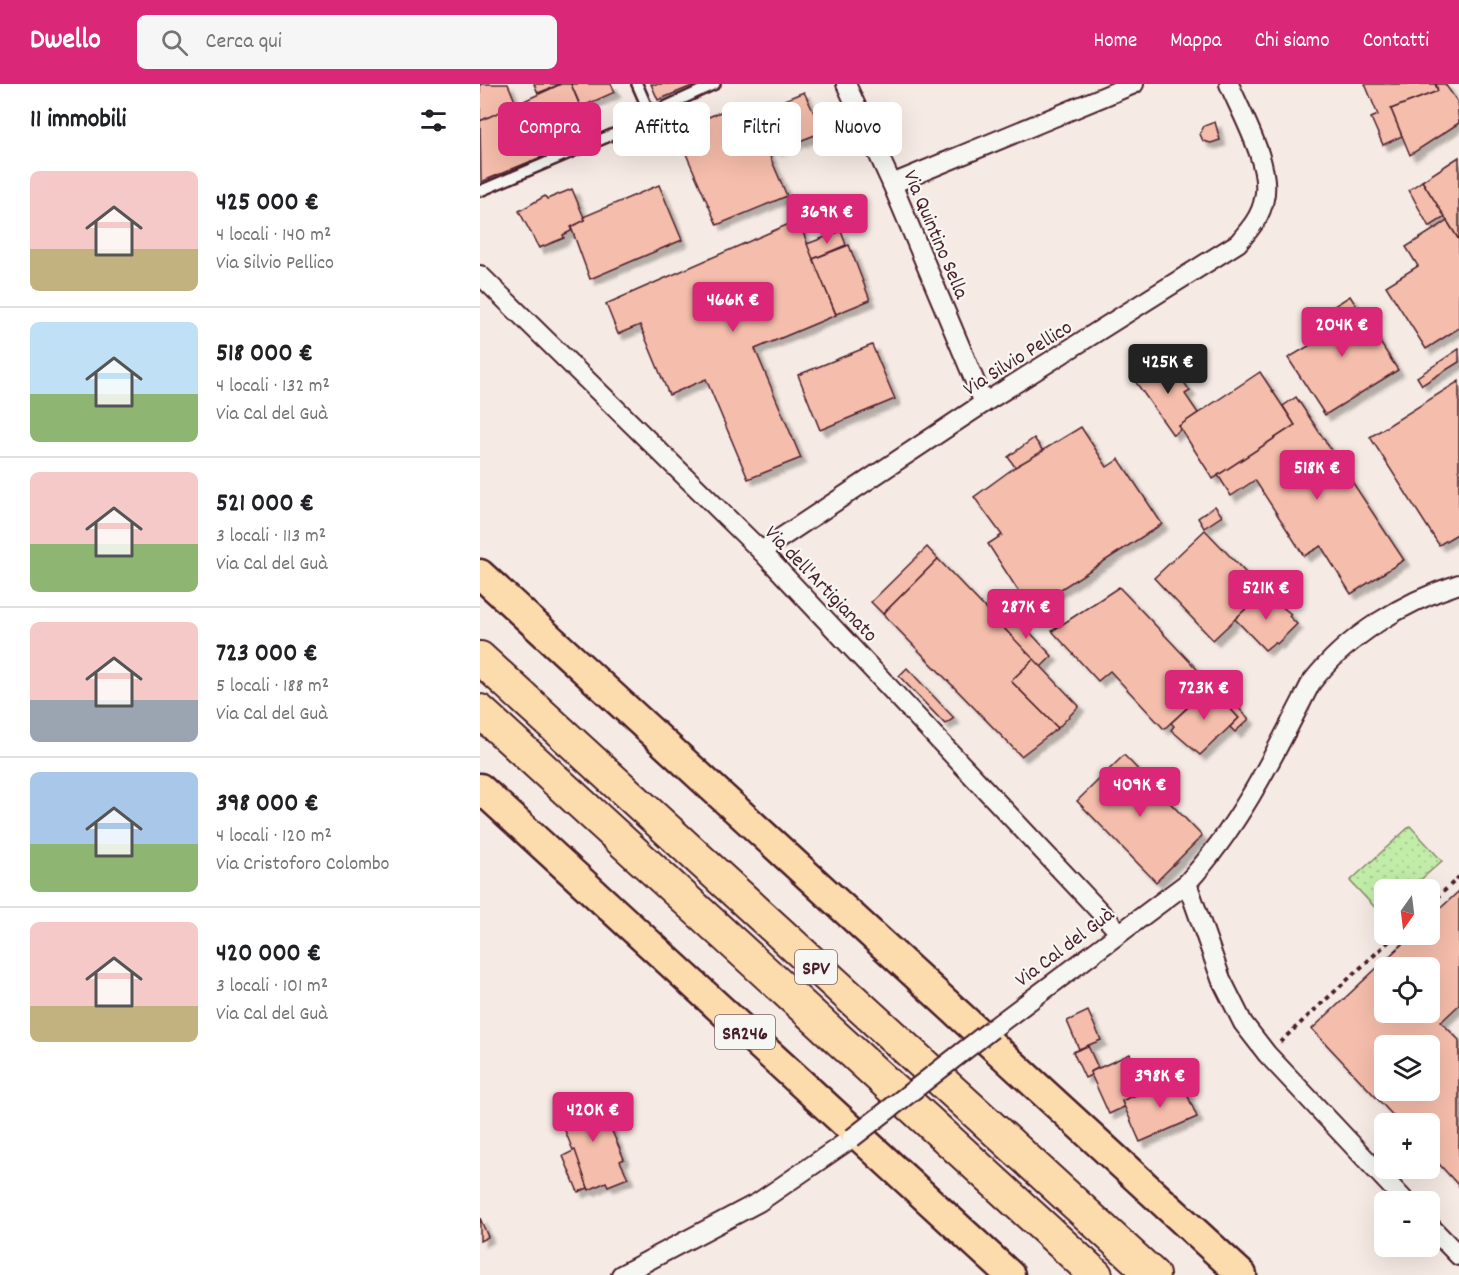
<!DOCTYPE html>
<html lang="it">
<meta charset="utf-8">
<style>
:root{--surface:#fff;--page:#f6f6f6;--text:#202124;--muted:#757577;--line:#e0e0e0;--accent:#db2777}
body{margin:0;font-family:Dekko,sans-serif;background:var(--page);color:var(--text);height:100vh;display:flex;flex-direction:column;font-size:22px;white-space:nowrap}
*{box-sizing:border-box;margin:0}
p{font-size:20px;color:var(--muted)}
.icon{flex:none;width:33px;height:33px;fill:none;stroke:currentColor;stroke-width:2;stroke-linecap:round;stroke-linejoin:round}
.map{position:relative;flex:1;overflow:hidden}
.sheet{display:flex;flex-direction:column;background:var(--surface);width:480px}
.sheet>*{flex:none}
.banner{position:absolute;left:18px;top:18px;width:570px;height:54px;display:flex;gap:12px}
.needle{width:39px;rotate:194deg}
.tools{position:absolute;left:894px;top:795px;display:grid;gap:12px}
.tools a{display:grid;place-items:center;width:66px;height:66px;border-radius:9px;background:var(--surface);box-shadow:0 6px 24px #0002;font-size:30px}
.price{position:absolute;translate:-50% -51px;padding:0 14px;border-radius:6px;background:var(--accent);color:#fff;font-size:20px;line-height:39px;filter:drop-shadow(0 2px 3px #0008)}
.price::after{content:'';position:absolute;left:50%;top:36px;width:18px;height:14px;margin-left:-9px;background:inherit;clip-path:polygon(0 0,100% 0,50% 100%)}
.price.selected{background:#222;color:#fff}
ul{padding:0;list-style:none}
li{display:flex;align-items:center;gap:18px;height:150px;padding:0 30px}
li+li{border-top:2px solid var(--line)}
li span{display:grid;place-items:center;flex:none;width:168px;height:120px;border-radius:9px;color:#555}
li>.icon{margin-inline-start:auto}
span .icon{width:72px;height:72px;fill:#fffc;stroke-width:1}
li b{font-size:26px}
h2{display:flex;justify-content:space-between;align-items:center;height:72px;padding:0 30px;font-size:26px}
.pill{padding:0 21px;border-radius:9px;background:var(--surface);box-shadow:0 6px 24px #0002;font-size:21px;line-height:54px}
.pill.selected{background:var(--accent);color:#fff}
header{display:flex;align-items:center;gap:36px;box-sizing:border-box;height:84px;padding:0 30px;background:var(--accent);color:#fff}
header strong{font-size:28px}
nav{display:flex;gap:33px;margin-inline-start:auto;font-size:21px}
.search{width:420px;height:54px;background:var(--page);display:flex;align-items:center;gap:15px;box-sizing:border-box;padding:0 21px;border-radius:9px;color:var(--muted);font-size:22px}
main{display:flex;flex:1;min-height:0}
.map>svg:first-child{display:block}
</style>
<header>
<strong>Dwello</strong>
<div class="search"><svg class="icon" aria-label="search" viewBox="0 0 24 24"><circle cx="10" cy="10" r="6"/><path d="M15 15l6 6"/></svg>Cerca qui</div>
<nav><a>Home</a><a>Mappa</a><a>Chi siamo</a><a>Contatti</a></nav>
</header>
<main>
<section class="sheet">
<h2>11 immobili<svg class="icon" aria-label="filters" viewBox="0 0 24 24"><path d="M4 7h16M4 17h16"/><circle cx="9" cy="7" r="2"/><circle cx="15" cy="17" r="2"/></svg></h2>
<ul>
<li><span style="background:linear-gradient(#f6c9c9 65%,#c2b280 0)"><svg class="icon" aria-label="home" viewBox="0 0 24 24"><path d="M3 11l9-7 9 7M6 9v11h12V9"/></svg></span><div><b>425 000 €</b><p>4 locali · 140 m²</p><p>Via Silvio Pellico</p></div></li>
<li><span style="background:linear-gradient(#bfe0f5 60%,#8fb573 0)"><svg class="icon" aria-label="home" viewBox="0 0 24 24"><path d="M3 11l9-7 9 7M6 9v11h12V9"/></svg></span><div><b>518 000 €</b><p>4 locali · 132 m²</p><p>Via Cal del Guà</p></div></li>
<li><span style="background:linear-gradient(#f6c9c9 60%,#8fb573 0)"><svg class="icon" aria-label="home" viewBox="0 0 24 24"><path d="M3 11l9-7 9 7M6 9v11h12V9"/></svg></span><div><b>521 000 €</b><p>3 locali · 113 m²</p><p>Via Cal del Guà</p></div></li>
<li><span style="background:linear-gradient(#f6c9c9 65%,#9aa5b1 0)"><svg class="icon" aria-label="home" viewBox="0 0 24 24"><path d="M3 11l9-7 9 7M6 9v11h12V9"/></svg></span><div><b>723 000 €</b><p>5 locali · 188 m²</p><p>Via Cal del Guà</p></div></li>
<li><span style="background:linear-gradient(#a9c7e8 60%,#8fb573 0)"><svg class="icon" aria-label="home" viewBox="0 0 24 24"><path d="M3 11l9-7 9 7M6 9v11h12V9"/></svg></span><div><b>398 000 €</b><p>4 locali · 120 m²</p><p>Via Cristoforo Colombo</p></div></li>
<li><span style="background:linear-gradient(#f6c9c9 70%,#c2b280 0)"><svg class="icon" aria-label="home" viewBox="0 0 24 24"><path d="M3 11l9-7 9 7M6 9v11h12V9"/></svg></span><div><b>420 000 €</b><p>3 locali · 101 m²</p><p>Via Cal del Guà</p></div></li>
</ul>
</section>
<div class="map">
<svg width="979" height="1191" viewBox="0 0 979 1191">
<defs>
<pattern id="green-dots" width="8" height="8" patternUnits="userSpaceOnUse" patternTransform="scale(1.5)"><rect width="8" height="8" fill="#c2eda9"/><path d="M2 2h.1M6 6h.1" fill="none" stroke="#a8cb92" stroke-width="1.8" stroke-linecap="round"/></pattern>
<filter id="shadow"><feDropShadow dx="5.5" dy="5.5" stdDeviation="1.5" flood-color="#0004"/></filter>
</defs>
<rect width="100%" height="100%" fill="#f6ebe4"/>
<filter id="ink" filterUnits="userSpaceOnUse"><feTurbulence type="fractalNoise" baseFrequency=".0167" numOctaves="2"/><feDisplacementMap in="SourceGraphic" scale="12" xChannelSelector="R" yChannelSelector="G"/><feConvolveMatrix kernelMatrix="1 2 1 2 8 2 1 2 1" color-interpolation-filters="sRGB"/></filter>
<g filter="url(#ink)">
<polygon fill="url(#green-dots)" stroke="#86866a" stroke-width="1.5" points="930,742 962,777 930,805 904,806 904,829 902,831 870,797"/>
<g fill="#f5bdab" stroke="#4a1f2b" stroke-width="1.5" fill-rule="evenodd" filter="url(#shadow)">
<polygon points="0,0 28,0 37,22 0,37"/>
<polygon points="54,0 81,0 58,9"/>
<polygon points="81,0 91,0 112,52 1,98 0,37"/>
<polygon points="91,0 131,0 135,8 101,23"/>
<polygon points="171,0 217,0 178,16"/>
<polygon points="885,0 955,0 958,7 911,25 922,52 903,61 891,34 898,31"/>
<polygon points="956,0 965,0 977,17 979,39 930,71 911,25 958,7"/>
<polygon points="324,8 343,48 296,66 280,26"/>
<polygon points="266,17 307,112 237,141 196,47"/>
<polygon points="281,30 295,63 287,66 273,33"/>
<polygon points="735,38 740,56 731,59 723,57 720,50 724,42"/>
<polygon points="979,73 979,156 942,97"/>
<polygon points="942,97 965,133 949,143 929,106"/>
<polygon points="179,101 202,156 110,195 91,143 105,136 103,133"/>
<polygon points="92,105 105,136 91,143 91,147 83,151 84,154 59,164 39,127 65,112 67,115"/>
<polygon points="318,136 356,231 275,265 321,374 268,395 226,295 189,311 160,241 138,250 126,220"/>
<polygon points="967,137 979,156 979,244 946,265 906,202 938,182 926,163"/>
<polygon points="361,147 366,161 333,175 327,160"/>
<polygon points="369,161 390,216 356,230 333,175"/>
<polygon points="870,212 918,286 845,331 808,274 844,253 832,236"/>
<polygon points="392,261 415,315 340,346 318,291"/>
<polygon points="979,265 979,278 942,301 937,293"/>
<polygon points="688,275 710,307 705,310 718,329 699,342 700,346 693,351 655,297"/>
<polygon points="780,288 815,341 733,395 699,342"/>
<polygon points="979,297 979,449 959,461 890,353"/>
<polygon points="816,313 924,476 871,510 841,462 824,472 775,396 751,412 738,391 815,341 803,322"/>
<polygon points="601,343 627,383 639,375 682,440 550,525 508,460 522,451 494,413 535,383"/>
<polygon points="554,354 563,367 535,383 528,373"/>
<polygon points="735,422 742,432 724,444 718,434"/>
<polygon points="725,446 784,508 733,556 674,494"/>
<polygon points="447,463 458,475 403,530 391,518"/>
<polygon points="458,475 554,575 531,597 578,644 541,672 403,530"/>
<polygon points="639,503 732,601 684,645 630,587 618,597 572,547"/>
<polygon points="784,508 811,530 809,532 817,540 797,560 795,558 785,566 755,535"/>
<polygon points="532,529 572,572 561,583 520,540"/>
<polygon points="554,575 599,622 578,644 531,597"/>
<polygon points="427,584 474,634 465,640 419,592"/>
<polygon points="730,603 759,634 720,671 691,646 694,642 691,639"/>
<polygon points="750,615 769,635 755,648 750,643 759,634 746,620"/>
<polygon points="644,671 722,752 676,798 597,717"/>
<path d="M 979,807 L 979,921 L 961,938 L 979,956 L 979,1102 L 950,1070 L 950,1040 L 921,1040 L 832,945 L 933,850 L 950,850 L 950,834 ZM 904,884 L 950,884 L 950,928 L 904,928 ZM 904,962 L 950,962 L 950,1006 L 904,1006 Z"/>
<polygon points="608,927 621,956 599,965 587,937"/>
<polygon points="608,962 618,984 610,988 611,991 605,994 593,968"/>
<polygon points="650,970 666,1006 642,1017 644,1023 629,1030 610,988"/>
<polygon points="699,992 717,1033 660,1058 642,1017"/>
<polygon points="116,1010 144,1075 140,1077 148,1094 128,1102 126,1098 109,1106 77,1027"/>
<polygon points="95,1066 108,1104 98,1108 83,1072"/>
<polygon points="0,1134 8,1153 0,1157"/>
</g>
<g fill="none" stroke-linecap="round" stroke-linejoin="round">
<g stroke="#4a1f2b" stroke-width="14">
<g id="service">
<polyline points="157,0 167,23 176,27 235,0"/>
<polyline points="0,107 155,41"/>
</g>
</g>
<g stroke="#4a1f2b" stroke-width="22">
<g id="minor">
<polyline points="366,0 412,100 504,319"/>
<polyline points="412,100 654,0"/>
<polyline points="0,191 281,467 640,849"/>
<path d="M 281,467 L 504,319 L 758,159 C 769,146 781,133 784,115 C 792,82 762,31 749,0"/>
<polyline points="707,799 741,895 763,939 787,970 926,1118"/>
<path d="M 512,945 L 707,799 C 761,740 795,669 831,599 C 867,552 923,518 979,500"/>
<polyline points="950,1142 979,1172"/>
<polyline points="141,1191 279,1118 372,1054"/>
</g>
</g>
<g stroke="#4a1f2b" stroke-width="33">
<g id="trunk">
<polyline points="0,490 762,1191"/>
<polyline points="0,704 530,1191"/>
</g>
</g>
<g stroke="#4a1f2b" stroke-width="36">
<g id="motorway">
<polyline points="0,574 673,1191"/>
<polyline points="0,627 616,1191"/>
</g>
</g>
<g stroke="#4a1f2b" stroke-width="4" stroke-dasharray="4.5 4.5" stroke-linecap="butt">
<polyline points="950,820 979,793"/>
<polyline points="800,958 917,850"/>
</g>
<use href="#service" stroke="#f6f6f2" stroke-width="9"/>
<use href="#minor" stroke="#f6f6f2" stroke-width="18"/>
<use href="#trunk" stroke="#fcdcac" stroke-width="28"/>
<use href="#motorway" stroke="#fcdcac" stroke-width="32"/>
<g stroke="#4a1f2b" stroke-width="22" stroke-linecap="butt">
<polyline id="minor-bridge" points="372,1054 512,945"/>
</g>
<use href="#minor-bridge" stroke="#f6f6f2" stroke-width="18"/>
</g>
</g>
<g text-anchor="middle" stroke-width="4.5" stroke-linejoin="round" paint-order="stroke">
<g fill="#f6f6f2" stroke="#7e6067" stroke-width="1.5">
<rect x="315" y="866" width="42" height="34" rx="4.5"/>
<rect x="235" y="931" width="60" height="34" rx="4.5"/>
</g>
<g font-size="20" font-weight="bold" fill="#4a1f2b">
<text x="336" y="890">SPV</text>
<text x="265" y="955">SR246</text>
</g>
<g font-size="21" fill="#4a1f2b" stroke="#f6f6f2">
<text transform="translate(457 150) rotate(67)" y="7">Via Quintino Sella</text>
<text transform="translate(537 273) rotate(-32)" y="7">Via Silvio Pellico</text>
<text transform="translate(342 499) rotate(46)" y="7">Via dell'Artigianato</text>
<text transform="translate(584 862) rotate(-37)" y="7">Via Cal del Guà</text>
</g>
</g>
</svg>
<div class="tools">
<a><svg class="needle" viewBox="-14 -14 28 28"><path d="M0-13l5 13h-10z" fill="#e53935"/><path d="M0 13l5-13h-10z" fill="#757577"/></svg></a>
<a><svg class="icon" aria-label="locate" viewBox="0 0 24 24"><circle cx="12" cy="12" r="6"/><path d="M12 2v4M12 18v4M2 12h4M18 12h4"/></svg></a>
<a><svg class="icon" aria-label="layers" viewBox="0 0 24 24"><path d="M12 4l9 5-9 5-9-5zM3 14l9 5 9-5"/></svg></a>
<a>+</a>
<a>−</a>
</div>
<b class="price" style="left:347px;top:161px">369K €</b>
<b class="price" style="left:253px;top:249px">466K €</b>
<b class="price" style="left:862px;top:274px">204K €</b>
<b class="price selected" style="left:688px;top:311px">425K €</b>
<b class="price" style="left:837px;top:417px">518K €</b>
<b class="price" style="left:786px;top:537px">521K €</b>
<b class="price" style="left:546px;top:556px">287K €</b>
<b class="price" style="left:724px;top:637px">723K €</b>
<b class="price" style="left:660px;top:734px">409K €</b>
<b class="price" style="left:680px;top:1025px">398K €</b>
<b class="price" style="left:113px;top:1059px">420K €</b>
<div class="banner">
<a class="pill selected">Compra</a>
<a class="pill">Affitta</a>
<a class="pill">Filtri</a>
<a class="pill">Nuovo</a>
</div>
</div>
</main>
